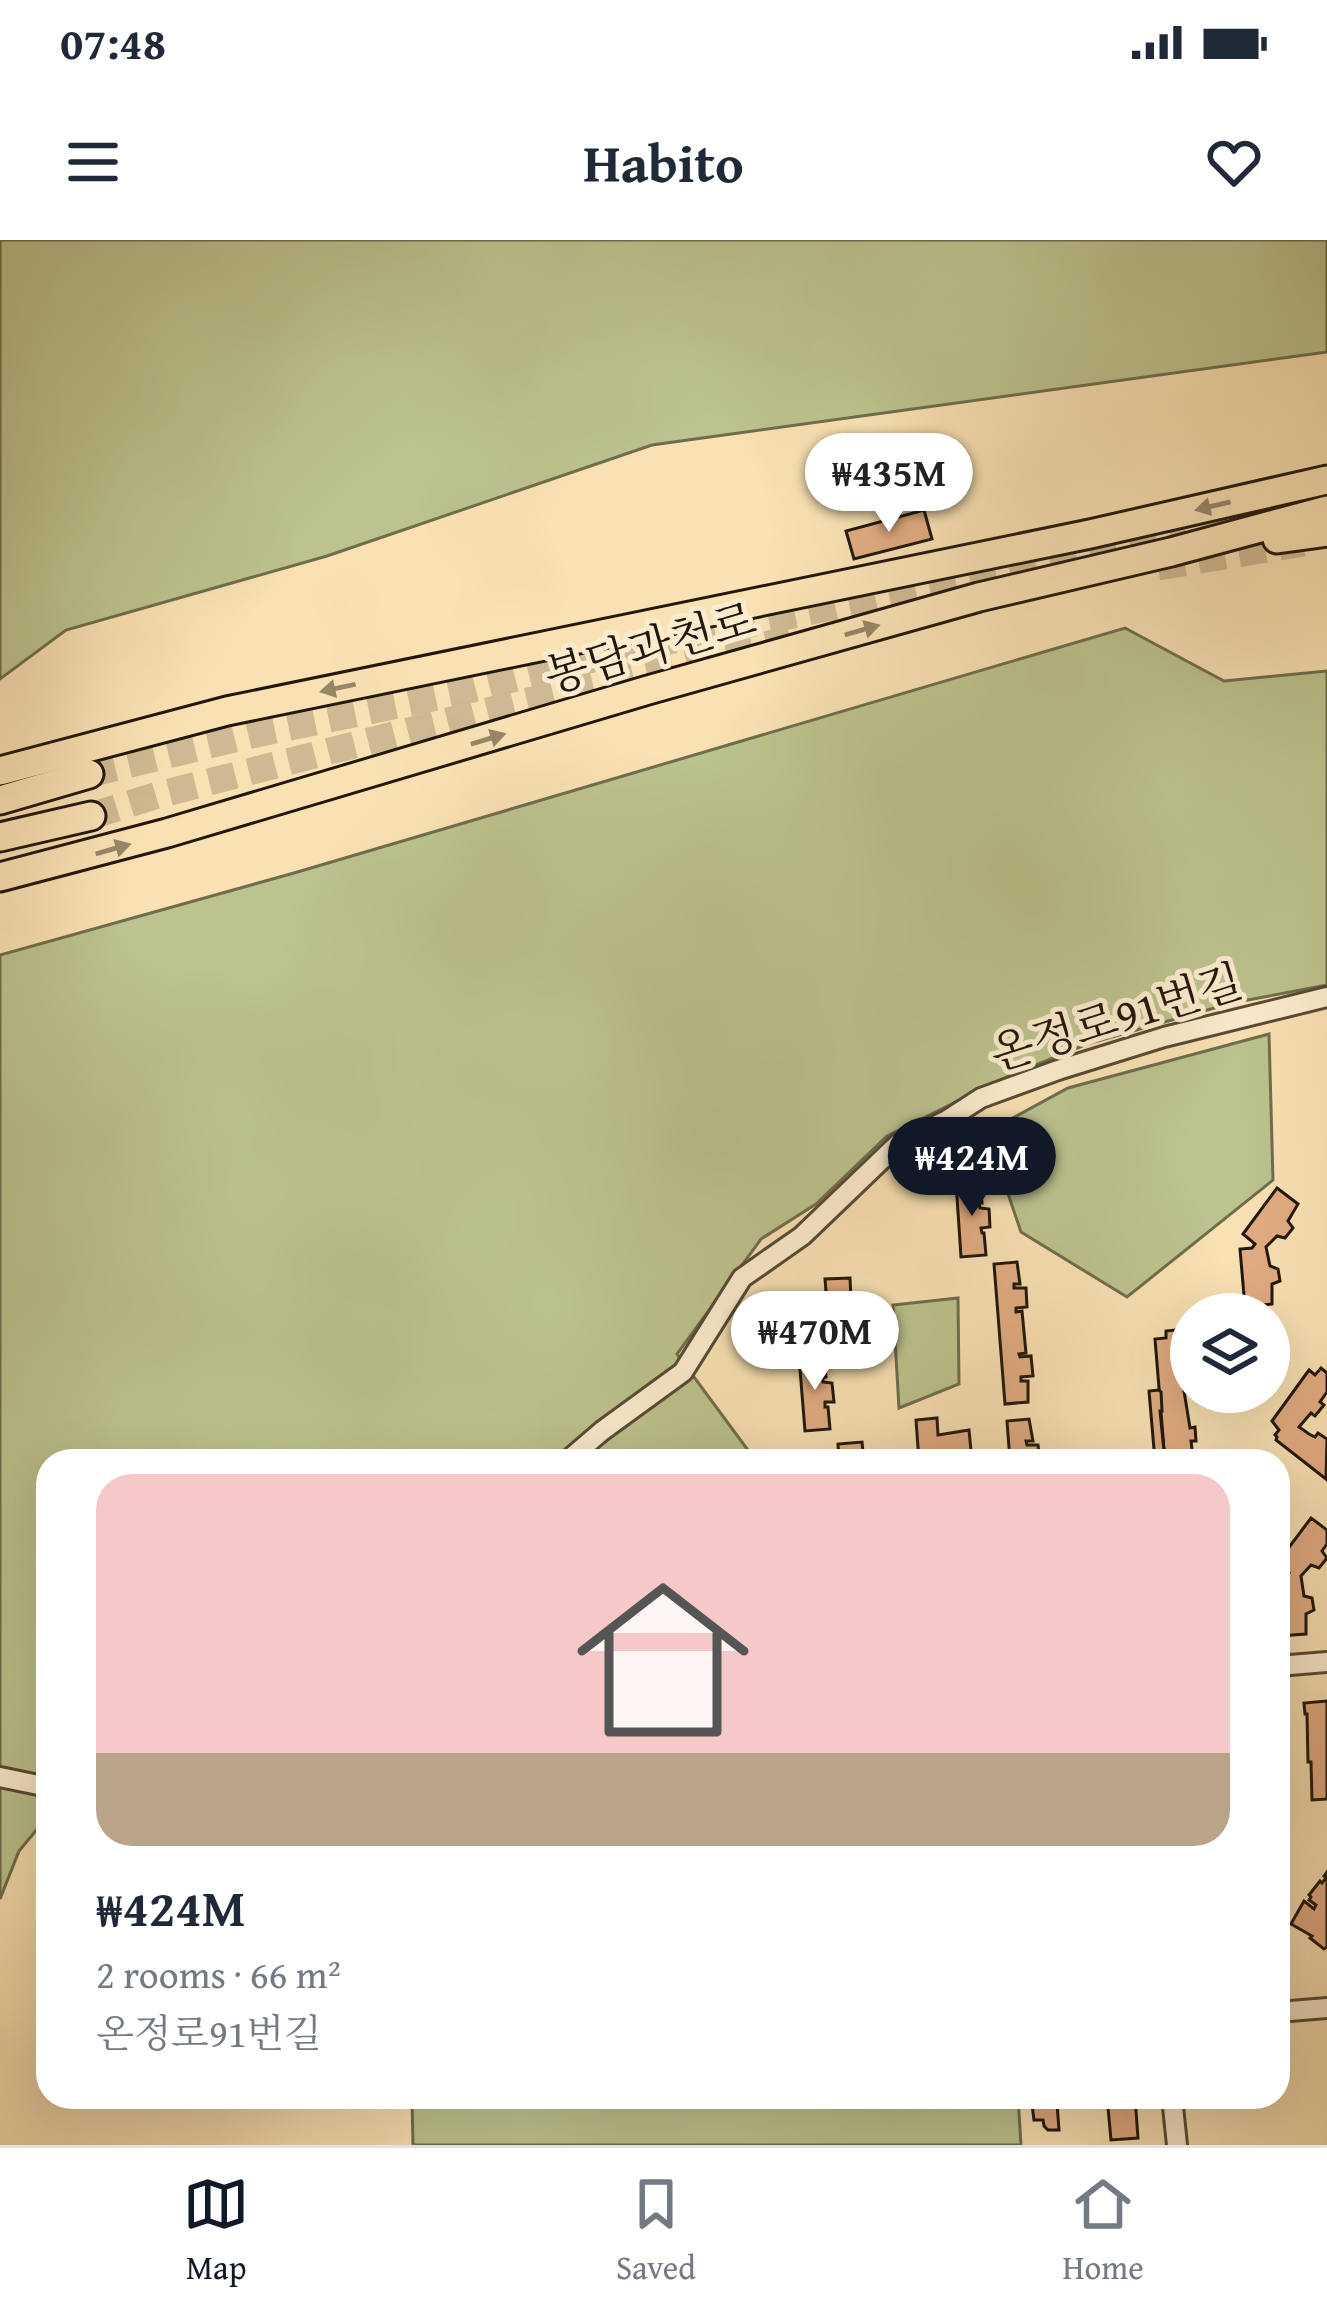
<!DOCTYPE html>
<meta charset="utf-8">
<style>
:root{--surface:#fff;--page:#f6f6f7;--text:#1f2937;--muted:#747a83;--line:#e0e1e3;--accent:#111827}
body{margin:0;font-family:"Gentium Book Plus","Noto Serif KR",serif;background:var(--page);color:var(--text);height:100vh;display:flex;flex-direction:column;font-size:45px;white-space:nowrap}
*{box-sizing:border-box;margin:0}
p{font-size:39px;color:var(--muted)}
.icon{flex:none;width:66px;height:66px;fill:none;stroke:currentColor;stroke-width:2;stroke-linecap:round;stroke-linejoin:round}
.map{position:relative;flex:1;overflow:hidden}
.details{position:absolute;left:36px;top:1209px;width:1254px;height:660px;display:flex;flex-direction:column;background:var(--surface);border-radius:36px;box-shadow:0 12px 48px #0002}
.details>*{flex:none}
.controls{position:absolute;left:1170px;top:1053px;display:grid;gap:24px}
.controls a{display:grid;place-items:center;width:120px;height:120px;border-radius:50%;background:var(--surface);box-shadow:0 12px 48px #0002;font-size:60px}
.price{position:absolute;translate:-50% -102px;padding:0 27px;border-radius:42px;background:#fff;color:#222;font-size:39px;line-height:78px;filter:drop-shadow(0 3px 6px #0008)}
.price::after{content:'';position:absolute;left:50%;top:72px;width:36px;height:27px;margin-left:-18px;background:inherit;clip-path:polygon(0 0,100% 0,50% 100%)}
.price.current{background:var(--accent);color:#fff}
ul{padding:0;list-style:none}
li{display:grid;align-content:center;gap:24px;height:636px;padding:0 60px}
li span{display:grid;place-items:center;height:372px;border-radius:36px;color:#555}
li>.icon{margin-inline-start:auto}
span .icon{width:216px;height:216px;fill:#fffc;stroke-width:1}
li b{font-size:51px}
.status{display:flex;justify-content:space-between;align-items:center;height:84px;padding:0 60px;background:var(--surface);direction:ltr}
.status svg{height:33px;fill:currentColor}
header{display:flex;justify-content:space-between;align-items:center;height:156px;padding:0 60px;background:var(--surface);font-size:54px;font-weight:700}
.tabs{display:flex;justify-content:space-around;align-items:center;height:168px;border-top:3px solid var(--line);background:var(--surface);font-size:33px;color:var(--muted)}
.tabs a{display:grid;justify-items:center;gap:6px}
.tabs .current{color:var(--accent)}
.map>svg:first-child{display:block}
</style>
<div class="status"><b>07:48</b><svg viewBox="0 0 49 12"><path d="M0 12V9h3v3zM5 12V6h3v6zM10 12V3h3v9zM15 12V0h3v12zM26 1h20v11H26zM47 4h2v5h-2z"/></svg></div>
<header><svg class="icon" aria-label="menu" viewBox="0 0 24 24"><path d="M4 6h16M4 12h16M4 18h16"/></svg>Habito<svg class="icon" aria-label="heart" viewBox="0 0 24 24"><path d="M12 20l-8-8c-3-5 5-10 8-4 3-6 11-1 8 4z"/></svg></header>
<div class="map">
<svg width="1327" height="1905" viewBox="0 0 1327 1905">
<rect width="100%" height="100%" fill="#f9e1b3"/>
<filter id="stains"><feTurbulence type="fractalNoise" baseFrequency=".00167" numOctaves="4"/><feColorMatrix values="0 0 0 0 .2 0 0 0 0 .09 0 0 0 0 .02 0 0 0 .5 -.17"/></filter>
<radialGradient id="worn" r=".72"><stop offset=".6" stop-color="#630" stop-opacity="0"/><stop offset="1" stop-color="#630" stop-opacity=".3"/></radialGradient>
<g fill="#bcc38e" stroke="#6f6d4d" stroke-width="3">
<polygon points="0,0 1327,0 1327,112 652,205 327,316 66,390 0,439"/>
<polygon points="1125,388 1224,441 1327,431 1327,745 1232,763 1087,804 1002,839 887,896 816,964 761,999 677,1114 756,1221 48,1221 48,1576 19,1611 0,1659 0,715 294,633"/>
<polygon points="1269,794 1273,940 1127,1057 1021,992 987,892 1068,848"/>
<polygon points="958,1058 959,1144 899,1168 893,1065"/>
<polygon points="412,1857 1018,1857 1021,1905 413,1905"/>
</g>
<g fill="#e1ac82" stroke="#22170c" stroke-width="3">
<polygon points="924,270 932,299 854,319 846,291"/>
<polygon points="980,940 982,963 979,963 980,968 989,969 990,987 981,988 982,993 984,993 986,1015 961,1017 956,942"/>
<polygon points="1277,948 1298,964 1288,981 1293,988 1285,998 1277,996 1266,1007 1270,1026 1278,1029 1280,1041 1272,1044 1272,1064 1245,1067 1240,1009 1252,1008 1255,1004 1243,994"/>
<polygon points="1017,1022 1020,1044 1014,1044 1014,1048 1026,1048 1027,1067 1016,1068 1016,1072 1022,1071 1026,1113 1019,1114 1020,1117 1031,1116 1033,1136 1021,1137 1021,1141 1028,1141 1028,1162 1005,1164 994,1024"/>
<polygon points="850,1038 851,1060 848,1061 849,1065 858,1066 860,1085 851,1085 855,1112 831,1114 825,1039"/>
<polygon points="1185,1089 1184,1116 1189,1116 1190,1129 1185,1130 1184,1151 1190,1188 1195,1187 1196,1201 1191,1201 1193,1218 1196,1217 1196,1221 1165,1221 1155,1099 1166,1098 1166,1091"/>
<polygon points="824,1115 826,1137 823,1138 823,1142 832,1143 834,1162 825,1162 825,1167 828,1167 830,1189 805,1191 799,1117"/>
<polygon points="1321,1128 1327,1133 1327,1152 1320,1162 1324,1165 1315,1176 1311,1173 1299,1187 1309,1194 1315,1197 1318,1193 1327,1199 1326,1239 1276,1200 1277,1197 1275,1195 1279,1190 1272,1181 1309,1130 1315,1135"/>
<polygon points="1159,1150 1161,1152 1162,1171 1160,1171 1165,1221 1155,1221 1149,1151"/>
<polygon points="937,1178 938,1195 969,1190 972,1221 919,1221 916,1180"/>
<polygon points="1029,1179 1033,1201 1026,1201 1027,1205 1038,1205 1040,1221 1010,1221 1007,1181"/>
<polygon points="862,1202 864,1221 839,1221 838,1204"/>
<polygon points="1311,1278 1327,1290 1327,1304 1322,1311 1327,1318 1319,1328 1311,1325 1301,1336 1304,1356 1312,1358 1314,1370 1306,1374 1306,1394 1279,1396 1278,1338 1286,1338 1289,1333 1278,1325 1278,1322"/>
<polygon points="1327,1461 1327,1559 1312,1560 1311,1522 1308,1522 1307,1474 1305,1474 1304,1463"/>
<polygon points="1327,1632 1327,1707 1324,1709 1310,1698 1312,1696 1291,1684 1304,1661 1314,1669 1316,1665 1309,1660 1311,1657 1309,1655 1320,1641 1322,1643 1326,1638 1324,1636"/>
<polygon points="1031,1857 1064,1857 1065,1863 1057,1863 1059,1890 1048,1890 1044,1886 1043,1880 1034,1880"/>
<polygon points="1107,1857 1135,1857 1138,1898 1111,1900"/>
</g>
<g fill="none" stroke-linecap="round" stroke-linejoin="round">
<g stroke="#ceb992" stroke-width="27" stroke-dasharray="27 14" stroke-linecap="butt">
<polyline points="1158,327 1303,303"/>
<polyline points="89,534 251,495 457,453 636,408 1101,310 1186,297"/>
<polyline points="91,576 158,555 499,468 790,399"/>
</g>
<g stroke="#584a36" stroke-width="24">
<g id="minor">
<polyline points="567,1221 602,1191 683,1132 742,1038 802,996 899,903 947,880 981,858 1058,830 1164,797 1327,757"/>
<polyline points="1278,1426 1327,1422"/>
<polyline points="0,1537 48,1547"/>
<polyline points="1278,1772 1327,1768"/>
<polyline points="1172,1857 1177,1905"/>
</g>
</g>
<g stroke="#22170c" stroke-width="33">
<g id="highway">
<polyline points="1277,299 1327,292"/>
<polyline points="0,531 227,471 1090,294 1327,240"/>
<polyline points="0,560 89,534"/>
<polyline points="0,597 91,576"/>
<polyline points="0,637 167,593 648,450 979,357 1171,312 1327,270"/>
</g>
</g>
<use href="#minor" stroke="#fbecce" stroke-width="18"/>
<use href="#highway" stroke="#f9e1b3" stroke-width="27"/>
</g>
<defs><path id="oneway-solid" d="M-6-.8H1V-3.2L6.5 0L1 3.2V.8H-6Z" transform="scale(3)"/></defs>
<g fill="#988668">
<use href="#oneway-solid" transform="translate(1213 266) rotate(167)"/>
<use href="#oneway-solid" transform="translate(862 390) rotate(-16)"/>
<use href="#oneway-solid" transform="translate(338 448) rotate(168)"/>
<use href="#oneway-solid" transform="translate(488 499) rotate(-17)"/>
<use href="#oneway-solid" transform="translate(113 609) rotate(-16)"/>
</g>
<g text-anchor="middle" stroke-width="10" stroke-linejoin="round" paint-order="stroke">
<g font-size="45" fill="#22170c" stroke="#fbecce">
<text transform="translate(650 407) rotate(-16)" y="16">봉담과천로</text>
<text transform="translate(1116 777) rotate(-17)" y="16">온정로91번길</text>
</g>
</g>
<rect width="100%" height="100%" filter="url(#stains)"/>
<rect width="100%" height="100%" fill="url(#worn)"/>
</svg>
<div class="controls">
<a><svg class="icon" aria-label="layers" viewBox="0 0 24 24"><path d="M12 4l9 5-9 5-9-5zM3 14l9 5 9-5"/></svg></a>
</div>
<b class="price" style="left:889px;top:295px">₩435M</b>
<b class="price current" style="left:972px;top:979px">₩424M</b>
<b class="price" style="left:815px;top:1153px">₩470M</b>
<section class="details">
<ul>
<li><span style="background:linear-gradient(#f6c9c9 75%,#b9a48a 0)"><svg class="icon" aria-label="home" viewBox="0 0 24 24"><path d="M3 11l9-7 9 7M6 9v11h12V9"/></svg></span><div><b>₩424M</b><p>2 rooms · 66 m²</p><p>온정로91번길</p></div></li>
</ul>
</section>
</div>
<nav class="tabs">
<a class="current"><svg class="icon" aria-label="map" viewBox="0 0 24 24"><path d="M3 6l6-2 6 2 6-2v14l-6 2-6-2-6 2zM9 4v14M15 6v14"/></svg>Map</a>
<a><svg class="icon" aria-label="saved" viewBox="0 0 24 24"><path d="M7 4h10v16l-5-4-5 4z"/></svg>Saved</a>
<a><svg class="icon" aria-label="home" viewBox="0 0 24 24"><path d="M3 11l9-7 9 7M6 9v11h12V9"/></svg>Home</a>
</nav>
